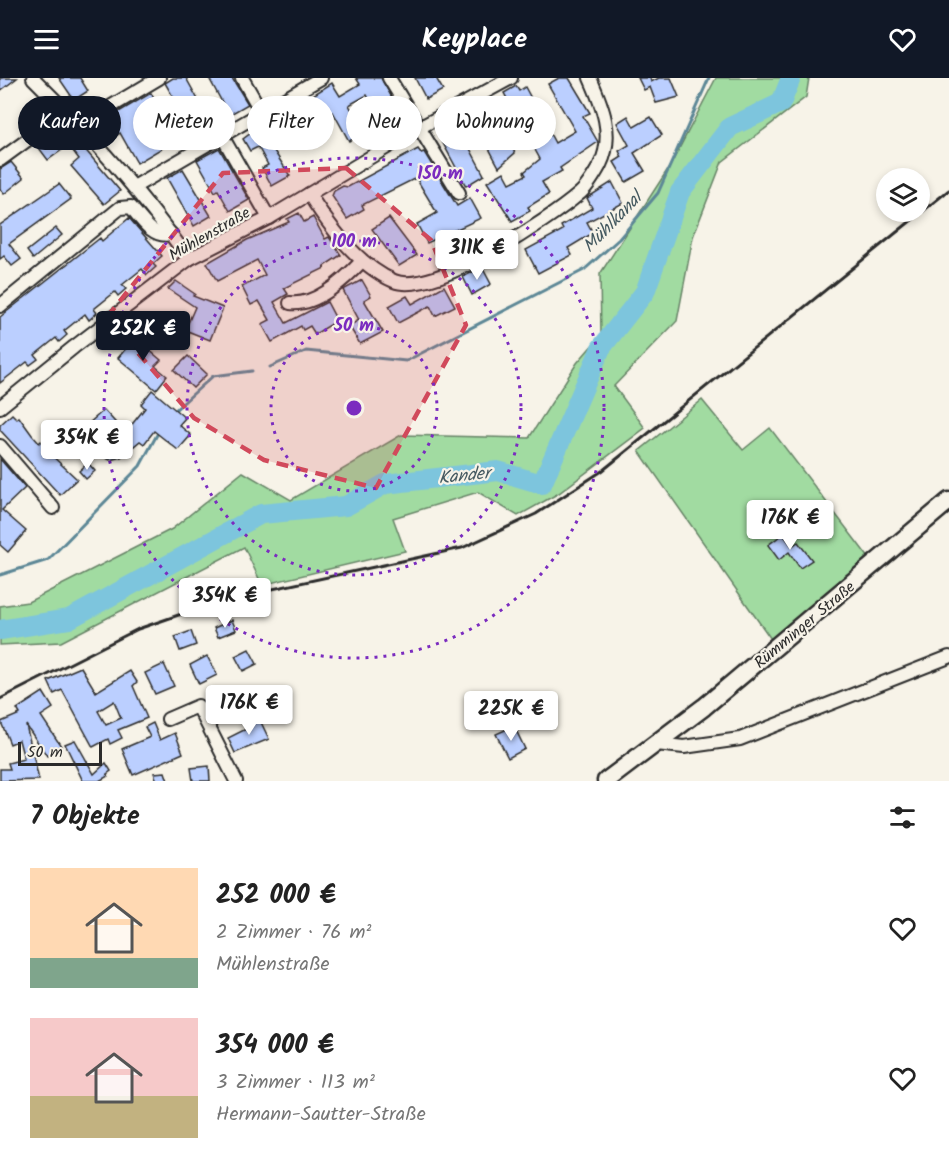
<!DOCTYPE html>
<html lang="de">
<meta charset="utf-8">
<style>
:root{--surface:#fff;--page:#f2f2f2;--text:#222;--muted:#767676;--accent:#111827}
body{margin:0;font-family:Kalam,sans-serif;background:var(--page);color:var(--text);height:100vh;display:flex;flex-direction:column;font-size:22px;white-space:nowrap}
*{box-sizing:border-box;margin:0}
p{font-size:20px;color:var(--muted)}
.icon{flex:none;width:33px;height:33px;fill:none;stroke:currentColor;stroke-width:2;stroke-linecap:round;stroke-linejoin:round}
.map{position:relative;height:703px;overflow:hidden}
.panel{display:flex;flex-direction:column;background:var(--surface);flex:1}
.panel>*{flex:none}
.top-card{position:absolute;left:18px;top:18px;width:600px;height:54px;display:flex;gap:12px}
.buttons{position:absolute;left:876px;top:90px;display:grid;gap:12px}
.buttons a{display:grid;place-items:center;width:54px;height:54px;border-radius:50%;background:var(--surface);box-shadow:0 3px 9px #0003;font-size:30px}
.scale{position:absolute;left:18px;bottom:15px;width:84px;box-sizing:border-box;padding-left:6px;border:3px solid #2b2b2b;border-top:0;font-size:16px;line-height:21px;white-space:nowrap;color:#2b2b2b;-webkit-text-stroke:4px #f7f3e8;paint-order:stroke}
.price{position:absolute;translate:-50% -51px;padding:0 14px;border-radius:6px;background:#fff;color:#222;font-size:20px;line-height:39px;filter:drop-shadow(0 2px 3px #0008)}
.price::after{content:'';position:absolute;left:50%;top:36px;width:18px;height:14px;margin-left:-9px;background:inherit;clip-path:polygon(0 0,100% 0,50% 100%)}
.price.on{background:var(--accent);color:#fff}
ul{padding:0;list-style:none}
li{display:flex;align-items:center;gap:18px;height:150px;padding:0 30px}
li span{display:grid;place-items:center;flex:none;width:168px;height:120px;border-radius:0px;color:#555}
li>.icon{margin-inline-start:auto}
span .icon{width:72px;height:72px;fill:#fffc;stroke-width:1}
li b{font-size:26px}
h2{display:flex;justify-content:space-between;align-items:center;height:72px;padding:0 30px;font-size:26px}
.pill{padding:0 21px;border-radius:27px;background:var(--surface);box-shadow:0 3px 9px #0003;font-size:21px;line-height:54px}
.pill.on{background:var(--accent);color:#fff}
header{display:flex;justify-content:space-between;align-items:center;height:78px;padding:0 30px;background:var(--accent);color:#fff;font-size:27px;font-weight:600}
.map>svg:first-child{display:block}
</style>
<header><svg class="icon" aria-label="menu" viewBox="0 0 24 24"><path d="M4 6h16M4 12h16M4 18h16"/></svg>Keyplace<svg class="icon" aria-label="heart" viewBox="0 0 24 24"><path d="M12 20l-8-8c-3-5 5-10 8-4 3-6 11-1 8 4z"/></svg></header>
<div class="map">
<svg width="949" height="703" viewBox="0 0 949 703">
<rect width="100%" height="100%" fill="#f7f3e8"/>
<filter id="ink" filterUnits="userSpaceOnUse"><feTurbulence type="fractalNoise" baseFrequency=".0167" numOctaves="2"/><feDisplacementMap in="SourceGraphic" scale="12" xChannelSelector="R" yChannelSelector="G"/><feConvolveMatrix kernelMatrix="1 2 1 2 8 2 1 2 1" color-interpolation-filters="sRGB"/></filter>
<g filter="url(#ink)">
<g fill="#a1dba1" stroke="#668366" stroke-width="1.5">
<polygon points="716,0 809,0 806,19 722,84 693,159 677,243 614,308 645,350 559,415 518,438 478,414 393,440 405,473 262,507 244,469 61,564 0,567 0,528 28,524 172,451 243,394 291,422 401,357 529,360 577,285 601,257 600,196 670,88"/>
<polygon points="702,322 743,372 770,350 869,480 773,564 639,373"/>
</g>
<g fill="none" stroke-linecap="round" stroke-linejoin="round">
<g stroke="#5c8796" stroke-width="3">
<polyline points="270,289 306,273 406,283 584,192 619,161 658,115 709,0"/>
<polyline points="174,333 213,298 252,293"/>
<polyline points="0,497 48,482 140,388 159,353"/>
</g>
<polyline stroke="#7dc5dd" stroke-width="20" points="0,552 69,541 261,436 346,428 385,406 498,393 542,406 601,270 645,214 680,114 730,49 781,25 791,0"/>
</g>
<g fill="#bbcfff" stroke="#2b2b2b" stroke-width="1.5" fill-rule="evenodd">
<polygon points="0,0 17,0 0,13"/>
<polygon points="59,0 80,0 88,13 74,22"/>
<polygon points="173,0 186,0 211,45 184,60 181,54 167,62 169,66 137,85 120,55 115,59 105,42 151,15 167,44 183,36 165,5"/>
<polygon points="209,0 232,0 248,26 229,37"/>
<polygon points="356,0 381,0 399,32 379,45 373,35 376,33 367,17 349,27 365,55 349,63 333,34 326,38 313,17 332,5 340,18 360,6"/>
<polygon points="415,0 436,0 443,12 426,21"/>
<polygon points="559,0 569,0 590,35 583,38 598,64 560,90 562,93 542,104 549,116 528,129 530,133 512,143 487,104 504,94 510,105 526,97 524,94 540,81 504,15 516,8 519,13 525,9 555,65 575,53 548,6"/>
<polygon points="638,0 650,0 651,4 659,0 671,0 679,19 656,25 650,9 644,12"/>
<polygon points="296,25 309,47 287,59 274,37"/>
<polygon points="482,28 485,33 491,29 515,75 499,89 470,35"/>
<polygon points="628,38 634,49 651,39 662,57 634,75 645,93 626,104 614,84 622,79 619,73 629,67 617,45"/>
<polygon points="449,47 452,52 458,48 484,97 466,108 437,54"/>
<polygon points="259,49 290,98 272,108 262,90 268,87 258,69 250,73 243,61"/>
<polygon points="58,50 70,66 48,82 36,66"/>
<polygon points="78,63 120,113 104,126 71,88 79,81 70,69"/>
<polygon points="219,70 249,122 230,133 218,112 215,114 197,82"/>
<polygon points="418,71 421,75 424,74 457,128 470,120 481,140 427,165 417,146 437,135 416,100 362,127 364,131 347,141 332,118 334,113 343,108 348,109"/>
<polygon points="11,84 24,100 4,116 0,111 0,91"/>
<polygon points="183,91 211,138 194,148 167,100"/>
<polygon points="612,104 623,125 587,144 593,155 568,170 572,177 538,195 526,172 563,152 561,148 592,130 587,120"/>
<polygon points="59,106 71,121 9,166 21,181 12,188 4,178 0,181 0,147"/>
<polygon points="299,135 304,144 313,139 325,161 329,159 341,177 324,188 325,190 284,210 288,216 274,224 286,245 327,224 337,243 315,256 310,248 303,252 301,248 272,264 262,246 270,242 259,223 251,227 242,209 265,197 257,182 217,203 207,185 247,162 289,144 287,141"/>
<polygon points="129,140 162,178 153,186 156,189 147,197 142,191 122,207 126,211 118,218 115,214 94,231 97,235 89,242 85,236 64,253 67,257 59,264 56,260 35,277 38,281 30,287 27,284 0,305 0,239 100,160 102,163"/>
<polygon points="389,140 417,177 399,188 372,151"/>
<polygon points="56,150 62,157 33,181 27,173"/>
<polygon points="482,189 491,206 472,217 463,199"/>
<polygon points="362,202 371,218 364,222 383,254 360,266 349,248 359,242 343,212"/>
<polygon points="176,203 195,216 193,218 223,230 210,262 185,252 195,229 168,211"/>
<polygon points="444,208 455,228 435,238 430,228 398,245 389,228 407,218 412,226"/>
<polygon points="137,257 151,268 148,271 161,282 155,288 167,298 156,312 118,280"/>
<polygon points="188,278 207,296 193,310 174,292"/>
<polygon points="152,312 185,340 179,347 191,357 178,372 154,353 144,366 140,363 121,379 110,382 106,380 104,376 108,367 88,346 104,332 125,355 145,330 141,326"/>
<polygon points="12,336 17,341 19,339 32,357 39,365 41,363 50,373 48,374 77,401 60,417 0,352 0,347"/>
<polygon points="0,381 25,410 2,432 26,453 8,474 0,467"/>
<polygon points="88,385 95,393 86,401 79,393"/>
<polygon points="783,456 792,468 798,464 812,482 800,490 789,474 779,482 768,467"/>
<polygon points="232,542 236,552 218,559 214,550"/>
<polygon points="191,553 196,567 180,573 175,559"/>
<polygon points="249,571 257,586 243,593 235,578"/>
<polygon points="207,578 217,597 199,606 190,587"/>
<polygon points="164,586 174,608 155,616 145,595"/>
<path d="M 81,589 L 96,614 L 130,593 L 137,604 L 133,608 L 147,640 L 118,652 L 122,660 L 110,666 L 108,661 L 93,669 L 62,612 L 54,616 L 48,603 ZM 114,623 L 121,640 L 106,647 L 98,633 Z"/>
<polygon points="43,614 53,630 41,638 61,668 47,678 26,647 39,702 0,703 0,691 10,691 8,685 24,681 19,662 10,666 1,644 20,636 17,631"/>
<polygon points="236,618 244,631 219,643 213,630"/>
<polygon points="490,628 495,639 484,644 479,633"/>
<polygon points="258,638 269,661 235,675 228,660 252,648 250,642"/>
<polygon points="153,645 160,662 175,655 183,675 133,697 122,671 150,659 145,649"/>
<polygon points="514,648 525,671 508,680 496,656"/>
<polygon points="75,662 94,696 106,685 111,693 107,696 108,698 99,703 83,703 65,666"/>
<polygon points="209,688 210,703 193,703 191,690"/>
<polygon points="165,694 168,703 157,703 154,695"/>
</g>
<g fill="none" stroke-linecap="round" stroke-linejoin="round">
<g stroke="#2b2b2b" stroke-width="16">
<g id="street">
<path d="M 33,0 C 90,56 142,116 189,181"/>
<polyline points="242,0 262,35"/>
<polyline points="389,0 459,115"/>
<polyline points="80,47 159,0"/>
<polyline points="222,58 269,140"/>
<polyline points="0,82 67,33"/>
<polyline points="134,109 321,0"/>
<path d="M 309,116 C 329,148 358,188 394,203 C 432,219 548,143 579,116 C 587,110 595,96 600,87 C 615,57 602,27 590,0"/>
<path d="M 290,225 C 317,228 345,201 362,183"/>
<path d="M 0,228 L 120,130 L 131,129 C 141,141 153,161 171,156"/>
<polyline points="0,329 74,269 189,181 269,140 419,50 511,0"/>
<polyline points="0,368 53,430"/>
<polyline points="168,641 198,628 236,703"/>
<polyline points="656,666 684,669 740,661 949,579"/>
</g>
</g>
<g stroke="#2b2b2b" stroke-width="21">
<polyline id="secondary" points="606,703 704,629 949,423"/>
</g>
<use href="#street" stroke="#f7f3e8" stroke-width="12"/>
<use href="#secondary" stroke="#f7f3e8" stroke-width="16"/>
<polyline stroke="#2b2b2b" stroke-width="3" points="0,621 138,551 222,522 462,470 536,436 602,393 949,112"/>
</g>
</g>
<path fill="#d1495b" fill-opacity="0.2" stroke="#d1495b" stroke-width="4.5" stroke-dasharray="12 8" stroke-linejoin="round" d="M 346,90 L 431,162 L 466,247 L 376,410 L 264,382 L 194,340 L 107,239 L 223,95 Z"/>
<g fill="none" stroke="#7b2cbf" stroke-width="3" stroke-dasharray="3 6">
<circle cx="354" cy="330" r="83"/>
<circle cx="354" cy="330" r="167"/>
<circle cx="354" cy="330" r="250"/>
</g>
<g text-anchor="middle" stroke-width="4.5" stroke-linejoin="round" paint-order="stroke">
<g font-size="16" fill="#2b2b2b" stroke="#f7f3e8">
<text transform="translate(209 155) rotate(-30)" y="6">Mühlenstraße</text>
<text transform="translate(804 546) rotate(-40)" y="6">Rümminger Straße</text>
</g>
<g font-size="18" font-style="italic" fill="#445960" stroke="#f7f3e8">
<text transform="translate(612 144) rotate(-46)" y="6">Mühlkanal</text>
<text transform="translate(464 397) rotate(-6)" y="6">Kander</text>
</g>
</g>
<circle cx="354" cy="330" r="9" fill="#7b2cbf" stroke="#f7f3e8" stroke-width="3"/>
<g font-size="18" text-anchor="middle" font-weight="bold" fill="#7b2cbf" stroke="#f7f3e8" stroke-width="4.5" stroke-linejoin="round" paint-order="stroke">
<text x="440" y="101">150 m</text>
<text x="354" y="169">100 m</text>
<text x="354" y="253">50 m</text>
</g>
</svg>
<div class="buttons">
<a><svg class="icon" aria-label="layers" viewBox="0 0 24 24"><path d="M12 4l9 5-9 5-9-5zM3 14l9 5 9-5"/></svg></a>
</div>
<div class="scale">50 m</div>
<b class="price" style="left:477px;top:203px">311K €</b>
<b class="price on" style="left:143px;top:284px">252K €</b>
<b class="price" style="left:87px;top:393px">354K €</b>
<b class="price" style="left:790px;top:473px">176K €</b>
<b class="price" style="left:225px;top:551px">354K €</b>
<b class="price" style="left:249px;top:658px">176K €</b>
<b class="price" style="left:511px;top:664px">225K €</b>
<div class="top-card">
<a class="pill on">Kaufen</a>
<a class="pill">Mieten</a>
<a class="pill">Filter</a>
<a class="pill">Neu</a>
<a class="pill">Wohnung</a>
</div>
</div>
<section class="panel">
<h2>7 Objekte<svg class="icon" aria-label="filters" viewBox="0 0 24 24"><path d="M4 7h16M4 17h16"/><circle cx="9" cy="7" r="2"/><circle cx="15" cy="17" r="2"/></svg></h2>
<ul>
<li><span style="background:linear-gradient(#ffd9b3 75%,#7fa58c 0)"><svg class="icon" aria-label="home" viewBox="0 0 24 24"><path d="M3 11l9-7 9 7M6 9v11h12V9"/></svg></span><div><b>252 000 €</b><p>2 Zimmer · 76 m²</p><p>Mühlenstraße</p></div><svg class="icon" aria-label="heart" viewBox="0 0 24 24"><path d="M12 20l-8-8c-3-5 5-10 8-4 3-6 11-1 8 4z"/></svg></li>
<li><span style="background:linear-gradient(#f6c9c9 65%,#c2b280 0)"><svg class="icon" aria-label="home" viewBox="0 0 24 24"><path d="M3 11l9-7 9 7M6 9v11h12V9"/></svg></span><div><b>354 000 €</b><p>3 Zimmer · 113 m²</p><p>Hermann-Sautter-Straße</p></div><svg class="icon" aria-label="heart" viewBox="0 0 24 24"><path d="M12 20l-8-8c-3-5 5-10 8-4 3-6 11-1 8 4z"/></svg></li>
</ul>
</section>
